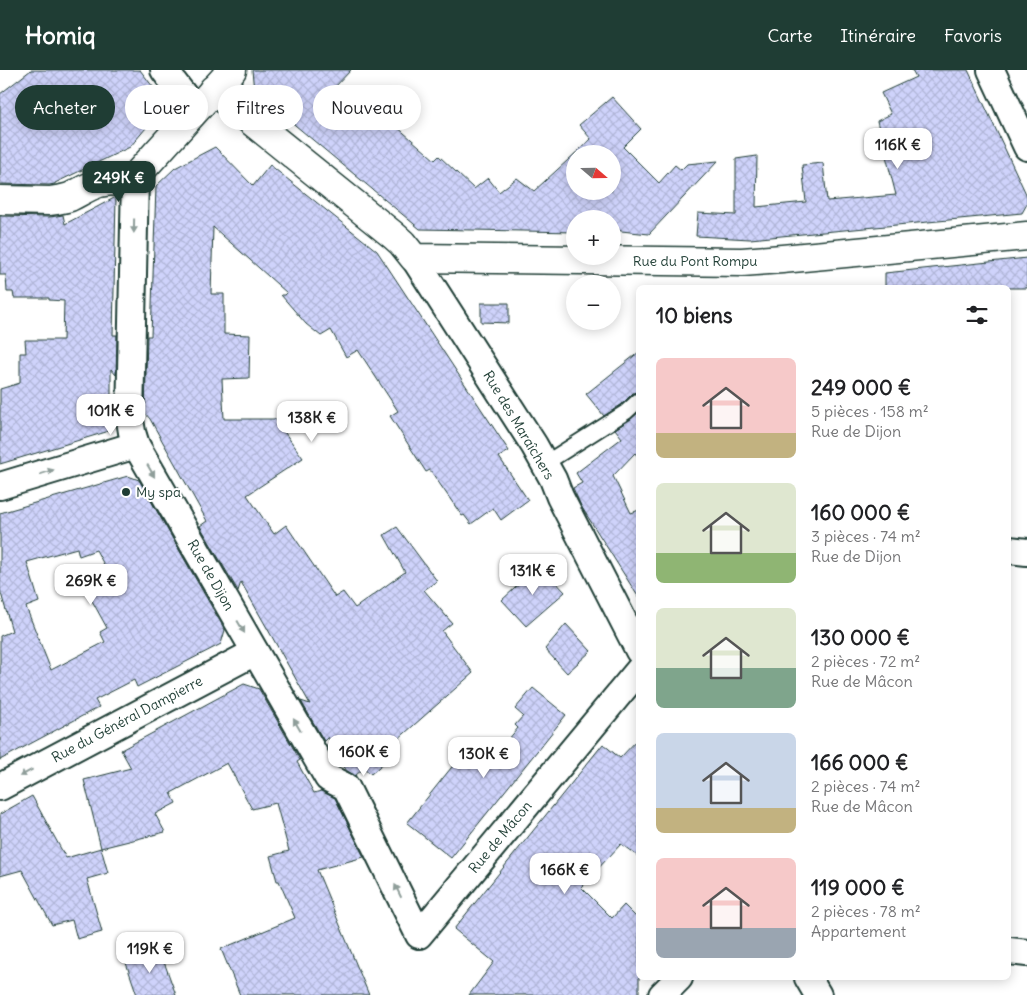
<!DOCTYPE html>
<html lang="fr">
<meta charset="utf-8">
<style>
:root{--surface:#fff;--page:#f6f6f6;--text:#202124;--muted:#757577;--accent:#1f3d34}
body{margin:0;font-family:Delius,sans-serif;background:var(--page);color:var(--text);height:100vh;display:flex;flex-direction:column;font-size:19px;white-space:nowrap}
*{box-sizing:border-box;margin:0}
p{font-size:16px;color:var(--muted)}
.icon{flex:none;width:28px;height:28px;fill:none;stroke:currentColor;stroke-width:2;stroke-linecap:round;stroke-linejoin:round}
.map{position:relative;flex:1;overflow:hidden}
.drawer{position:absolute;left:636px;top:215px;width:375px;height:695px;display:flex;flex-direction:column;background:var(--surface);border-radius:8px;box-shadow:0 2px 12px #0003}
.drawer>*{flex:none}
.hud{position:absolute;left:15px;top:15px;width:475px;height:45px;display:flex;gap:10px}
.needle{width:32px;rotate:110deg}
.controls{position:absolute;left:566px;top:75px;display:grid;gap:10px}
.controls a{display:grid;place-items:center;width:55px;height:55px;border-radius:50%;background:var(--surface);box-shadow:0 2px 12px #0003;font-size:25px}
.price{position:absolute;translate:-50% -42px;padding:0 11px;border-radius:10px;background:#fff;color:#222;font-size:16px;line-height:32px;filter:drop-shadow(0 1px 2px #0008)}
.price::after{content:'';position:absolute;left:50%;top:30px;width:15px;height:11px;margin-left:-8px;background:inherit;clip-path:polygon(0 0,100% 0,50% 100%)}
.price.current{background:var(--accent);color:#fff}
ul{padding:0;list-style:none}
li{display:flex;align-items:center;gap:15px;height:125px;padding:0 20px}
li span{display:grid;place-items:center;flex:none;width:140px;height:100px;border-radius:8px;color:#555}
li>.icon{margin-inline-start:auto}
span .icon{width:60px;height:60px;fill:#fffc;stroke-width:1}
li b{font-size:21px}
h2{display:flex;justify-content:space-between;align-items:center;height:60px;padding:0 20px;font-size:21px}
.pill{padding:0 18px;border-radius:22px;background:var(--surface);box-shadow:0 2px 12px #0003;font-size:18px;line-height:45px}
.pill.current{background:var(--accent);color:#fff}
header{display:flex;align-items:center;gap:30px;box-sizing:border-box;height:70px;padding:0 25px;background:var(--accent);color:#fff}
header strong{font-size:24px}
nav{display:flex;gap:28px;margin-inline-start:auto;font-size:18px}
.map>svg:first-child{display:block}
</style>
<header>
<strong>Homiq</strong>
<nav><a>Carte</a><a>Itinéraire</a><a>Favoris</a></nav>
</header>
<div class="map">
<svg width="1027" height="925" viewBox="0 0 1027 925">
<defs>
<pattern id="building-cross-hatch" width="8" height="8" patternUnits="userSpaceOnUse" patternTransform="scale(1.25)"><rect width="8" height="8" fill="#cfd3fb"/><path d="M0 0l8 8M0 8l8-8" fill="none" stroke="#b1b6d8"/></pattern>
</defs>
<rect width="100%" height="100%" fill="#fff"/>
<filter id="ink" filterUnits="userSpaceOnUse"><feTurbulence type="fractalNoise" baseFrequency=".02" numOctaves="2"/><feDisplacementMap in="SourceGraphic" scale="10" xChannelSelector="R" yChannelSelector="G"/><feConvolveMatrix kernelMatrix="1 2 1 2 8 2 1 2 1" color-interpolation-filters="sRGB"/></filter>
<g filter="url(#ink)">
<g fill="url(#building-cross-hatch)" stroke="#1f3d34" fill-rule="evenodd">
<polygon points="31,0 140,0 163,30 164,39 146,58 130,77 55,113 55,114 49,115 0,114 0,24"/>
<path d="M 252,0 L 351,0 L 334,18 L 372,52 L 380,42 L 435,90 L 439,86 L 474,119 L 488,108 L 499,122 L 517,108 L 534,121 L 591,69 L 579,55 L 612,27 L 641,59 L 623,77 L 659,113 L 675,95 L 681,100 L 687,94 L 718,91 L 649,164 L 612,160 L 612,149 L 575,149 L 575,162 L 420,159 L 254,21 ZM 575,84 L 612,84 L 612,121 L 575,121 Z"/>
<polygon points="912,0 968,0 1027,126 1027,134 1022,143 750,169 696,166 698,143 736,145 736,89 757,86 756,137 806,132 802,95 823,93 827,131 896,125 877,51 891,44 881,23 916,7"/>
<polygon points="215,77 253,116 270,95 377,181 509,381 499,387 528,430 501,450 493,438 471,454 464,445 462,446 430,400 426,402 390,346 398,341 358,280 346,287 331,260 321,266 306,254 281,225 285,225 287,223 213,157 211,224 224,224 224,264 250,265 249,308 222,309 224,349 275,349 303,388 247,425 274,464 286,455 335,527 343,522 355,538 405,502 384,465 397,457 437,511 424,520 452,553 442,561 473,603 388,678 395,683 371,704 364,698 355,706 346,700 328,667 324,671 301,631 310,634 241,512 238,521 200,456 207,451 150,349 145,343 147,266 151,266 156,116 175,98"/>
<polygon points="116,127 113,265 117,265 116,305 111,299 111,356 106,362 0,394 0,319 20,313 20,283 26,283 25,270 63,270 64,231 49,230 49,228 14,228 13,222 7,222 6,205 0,205 0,146 50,147 63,145 65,154"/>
<polygon points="1027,188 1027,218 885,218 885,203"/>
<polygon points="481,233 509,233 509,253 481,252"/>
<polygon points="639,282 639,321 633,323 621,335 604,346 586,324"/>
<polygon points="639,342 639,388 635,383 613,406 631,443 639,440 639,528 581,436 573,418 582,413 576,403 622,368 615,359 631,349"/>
<path d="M 128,406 L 139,410 L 225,560 L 221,574 L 137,617 L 134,610 L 95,630 L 99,637 L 0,690 L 0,566 L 12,561 L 0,520 L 0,443 ZM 77,478 L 79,486 L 96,480 L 115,515 L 90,527 L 107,558 L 100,562 L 105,572 L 51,600 L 26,537 L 39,532 L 27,492 Z"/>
<polygon points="540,495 565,522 526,556 502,530"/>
<polygon points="566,554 591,581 567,603 545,579"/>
<polygon points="244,614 259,619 300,690 297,692 314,723 321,721 335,728 364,787 317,800 369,925 240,925 221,879 295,848 279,811 277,811 270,786 289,781 276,733 252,739 227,693 171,723 176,733 155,744 165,762 101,778 84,710 131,698 121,680"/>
<polygon points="533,618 566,645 451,788 407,753 459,688 462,690 463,689 474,697 480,689 487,695 518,658 515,655 523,646 515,639"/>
<polygon points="639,668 639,787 621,774 581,817 612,848 624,835 639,850 639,925 469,925 494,892 454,859 603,674 620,688"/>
<polygon points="32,726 66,788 101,778 108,803 87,809 102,862 77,869 72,850 52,855 22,800 0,806 0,744"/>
<polygon points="159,878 176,925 137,925 125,890"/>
</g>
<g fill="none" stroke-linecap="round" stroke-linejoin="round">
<g stroke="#1f3d34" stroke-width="18">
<polyline id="lane" points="544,394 626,342 639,330"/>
</g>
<g stroke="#1f3d34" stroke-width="30">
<g id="street">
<polyline points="164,0 195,40"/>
<polyline points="991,0 1027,77"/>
<polyline points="135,107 130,350 132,362 136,375 328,708 346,717 419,865 639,600"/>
<polyline points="414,188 534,375 553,409 560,427 639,581"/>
<polyline points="0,416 136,375"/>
<polyline points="1009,480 1027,482"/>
<polyline points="0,717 255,582"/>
<polyline points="1009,881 1027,883"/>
<polyline points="808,908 818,925"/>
<polyline points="662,925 679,908"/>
</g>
</g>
<g stroke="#1f3d34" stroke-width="31">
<g id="secondary">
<polyline points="213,20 393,165 402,173 414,188 742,192 782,189 1027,166"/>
<path d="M 0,130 L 50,131 C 57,130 64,129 70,127 C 80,122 89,116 99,113 C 112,110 123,113 135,107 L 232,0"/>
</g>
</g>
<use href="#lane" stroke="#fff" stroke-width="14"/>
<use href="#street" stroke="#fff" stroke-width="26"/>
<use href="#secondary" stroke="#fff" stroke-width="28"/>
</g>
<defs><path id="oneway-solid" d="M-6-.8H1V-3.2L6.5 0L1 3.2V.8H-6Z" transform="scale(1.25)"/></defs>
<g fill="#8f9e9a">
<use href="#oneway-solid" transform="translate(134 156) rotate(91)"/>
<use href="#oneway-solid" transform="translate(151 401) rotate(60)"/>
<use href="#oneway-solid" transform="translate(47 402) rotate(-17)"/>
<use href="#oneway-solid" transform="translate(241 557) rotate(60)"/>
<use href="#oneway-solid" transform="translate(297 655) rotate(-120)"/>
<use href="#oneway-solid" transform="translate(26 703) rotate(152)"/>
<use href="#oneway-solid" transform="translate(398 821) rotate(-116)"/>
</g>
</g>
<circle fill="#1f3d34" stroke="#fff" stroke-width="2" cx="126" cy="422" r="5"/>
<g text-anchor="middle" stroke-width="4" stroke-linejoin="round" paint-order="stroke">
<g font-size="14" fill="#1f3d34" stroke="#fff">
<text x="695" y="196">Rue du Pont Rompu</text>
<text transform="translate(519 355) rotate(59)" y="5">Rue des Maraîchers</text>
<text transform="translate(211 505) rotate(60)" y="5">Rue de Dijon</text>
<text transform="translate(127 649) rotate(-28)" y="5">Rue du Général Dampierre</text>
<text transform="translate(500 767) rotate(-50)" y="5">Rue de Mâcon</text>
</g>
<g font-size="14" fill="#1f3d34" stroke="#fff" text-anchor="start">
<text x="136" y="427">My spa</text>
</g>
</g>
</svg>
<div class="controls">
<a><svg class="needle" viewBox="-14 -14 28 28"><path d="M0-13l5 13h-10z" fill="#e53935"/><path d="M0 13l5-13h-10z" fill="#757577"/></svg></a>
<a>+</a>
<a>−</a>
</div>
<b class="price" style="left:898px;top:100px">116K €</b>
<b class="price current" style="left:119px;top:133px">249K €</b>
<b class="price" style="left:111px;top:366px">101K €</b>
<b class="price" style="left:312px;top:373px">138K €</b>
<b class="price" style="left:533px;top:526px">131K €</b>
<b class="price" style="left:91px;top:536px">269K €</b>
<b class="price" style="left:364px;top:707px">160K €</b>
<b class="price" style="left:484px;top:709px">130K €</b>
<b class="price" style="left:565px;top:825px">166K €</b>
<b class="price" style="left:150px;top:904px">119K €</b>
<div class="hud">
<a class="pill current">Acheter</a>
<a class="pill">Louer</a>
<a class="pill">Filtres</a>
<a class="pill">Nouveau</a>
</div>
<section class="drawer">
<h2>10 biens<svg class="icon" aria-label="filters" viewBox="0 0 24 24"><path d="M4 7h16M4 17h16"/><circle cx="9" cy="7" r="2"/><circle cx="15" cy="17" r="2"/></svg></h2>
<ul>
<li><span style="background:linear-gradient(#f6c9c9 75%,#c2b280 0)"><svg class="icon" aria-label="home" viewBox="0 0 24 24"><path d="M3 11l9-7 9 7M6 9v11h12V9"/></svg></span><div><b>249 000 €</b><p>5 pièces · 158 m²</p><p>Rue de Dijon</p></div></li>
<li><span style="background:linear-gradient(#dfe7d0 70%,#8fb573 0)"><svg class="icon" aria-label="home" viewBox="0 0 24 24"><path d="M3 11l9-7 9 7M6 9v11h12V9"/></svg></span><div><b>160 000 €</b><p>3 pièces · 74 m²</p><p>Rue de Dijon</p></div></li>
<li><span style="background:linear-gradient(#dfe7d0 60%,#7fa58c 0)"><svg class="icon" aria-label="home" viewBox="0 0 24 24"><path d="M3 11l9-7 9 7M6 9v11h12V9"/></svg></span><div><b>130 000 €</b><p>2 pièces · 72 m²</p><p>Rue de Mâcon</p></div></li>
<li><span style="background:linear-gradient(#c9d6e8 75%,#c2b280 0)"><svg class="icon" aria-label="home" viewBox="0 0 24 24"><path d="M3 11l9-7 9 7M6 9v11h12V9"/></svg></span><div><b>166 000 €</b><p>2 pièces · 74 m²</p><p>Rue de Mâcon</p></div></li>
<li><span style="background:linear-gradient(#f6c9c9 70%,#9aa5b1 0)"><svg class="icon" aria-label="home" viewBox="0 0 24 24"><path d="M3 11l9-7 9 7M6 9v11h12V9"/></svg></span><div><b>119 000 €</b><p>2 pièces · 78 m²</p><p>Appartement</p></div></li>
</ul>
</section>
</div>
